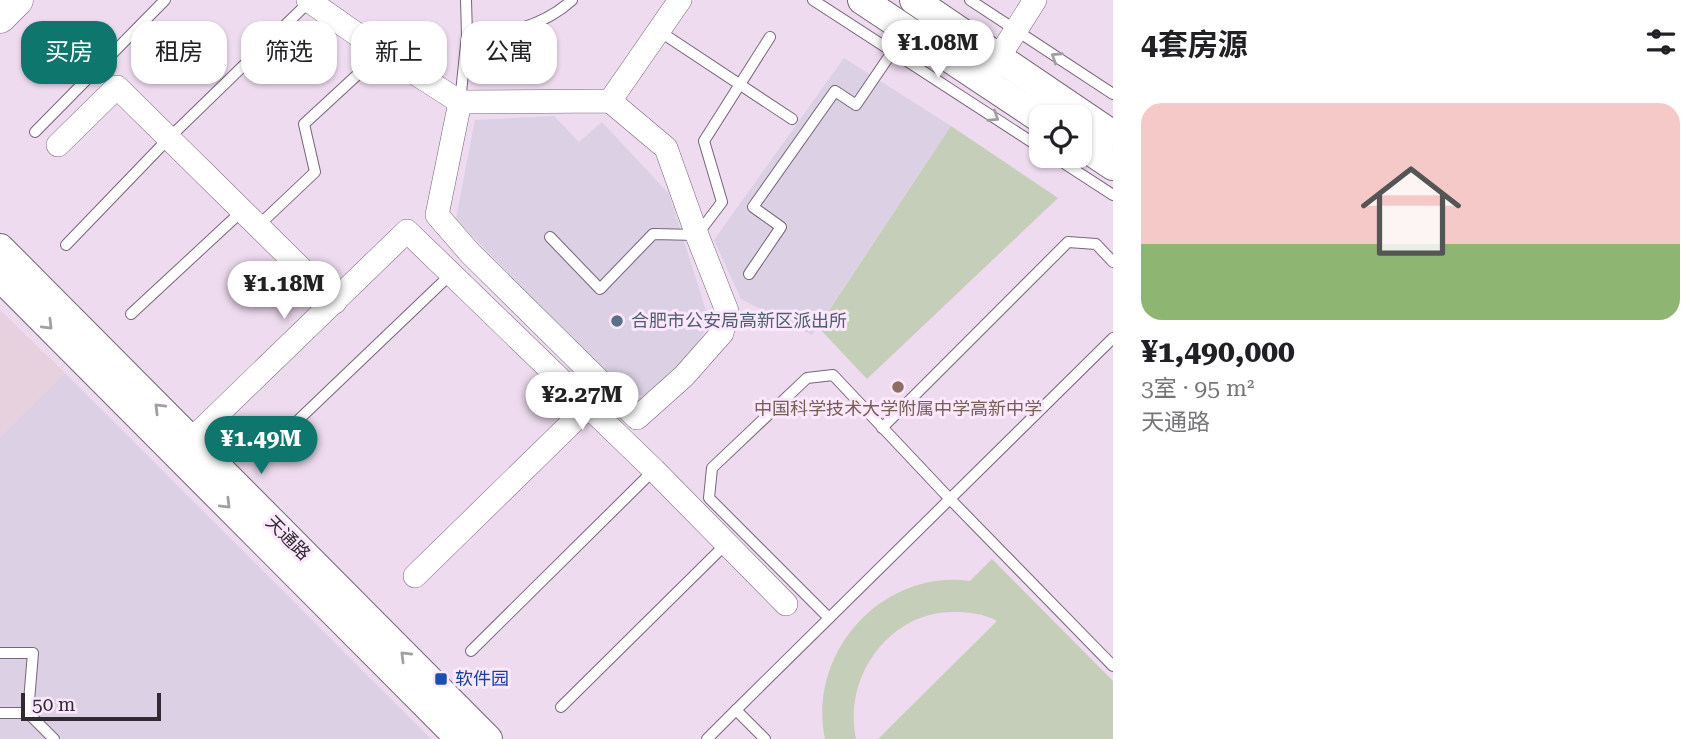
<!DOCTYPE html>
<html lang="zh">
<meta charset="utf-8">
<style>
:root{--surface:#fff;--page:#f6f6f6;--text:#202124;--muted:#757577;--line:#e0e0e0;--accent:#0f766e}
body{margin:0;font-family:"Roboto Serif","Noto Sans SC",serif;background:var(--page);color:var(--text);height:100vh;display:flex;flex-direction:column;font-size:26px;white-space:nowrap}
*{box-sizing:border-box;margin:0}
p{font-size:23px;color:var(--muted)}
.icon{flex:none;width:38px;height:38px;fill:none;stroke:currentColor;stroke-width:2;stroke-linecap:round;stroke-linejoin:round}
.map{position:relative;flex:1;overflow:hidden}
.drawer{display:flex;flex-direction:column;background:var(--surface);width:595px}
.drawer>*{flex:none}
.hud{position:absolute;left:21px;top:21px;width:665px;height:63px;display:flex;gap:14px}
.buttons{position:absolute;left:1029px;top:105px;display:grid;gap:14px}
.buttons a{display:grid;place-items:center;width:63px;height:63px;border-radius:14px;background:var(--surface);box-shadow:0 2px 5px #0004;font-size:35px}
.scale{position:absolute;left:21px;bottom:18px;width:140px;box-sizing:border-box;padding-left:7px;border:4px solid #312a32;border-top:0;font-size:19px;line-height:24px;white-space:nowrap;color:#312a32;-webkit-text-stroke:5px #fbe8fd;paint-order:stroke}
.price{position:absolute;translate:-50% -60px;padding:0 16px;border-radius:24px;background:#fff;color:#222;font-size:23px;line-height:46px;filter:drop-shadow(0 2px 4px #0008)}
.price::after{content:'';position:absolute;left:50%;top:42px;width:21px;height:16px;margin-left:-10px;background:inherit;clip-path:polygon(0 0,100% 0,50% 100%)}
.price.on{background:var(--accent);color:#fff}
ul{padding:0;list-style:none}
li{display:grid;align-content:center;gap:14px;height:371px;padding:0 28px}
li+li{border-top:2px solid var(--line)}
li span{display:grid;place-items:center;height:217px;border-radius:21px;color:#555}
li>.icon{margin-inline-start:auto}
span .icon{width:126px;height:126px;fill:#fffc;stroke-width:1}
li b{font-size:30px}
h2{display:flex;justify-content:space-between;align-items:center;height:84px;padding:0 28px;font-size:30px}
.pill{padding:0 24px;border-radius:21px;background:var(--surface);box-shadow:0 2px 5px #0004;font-size:24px;line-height:63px}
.pill.on{background:var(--accent);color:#fff}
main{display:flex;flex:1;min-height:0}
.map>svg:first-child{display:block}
</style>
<main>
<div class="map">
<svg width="1113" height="739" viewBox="0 0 1113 739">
<rect width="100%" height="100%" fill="#eedbef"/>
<g fill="#dbd0e4">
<polygon points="844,58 951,126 812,335 741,299 714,240"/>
<polygon points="554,116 579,142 602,122 669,194 710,323 676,376 655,397 624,393 456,219 475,120"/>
<polygon points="65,373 431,739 0,739 0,437"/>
</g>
<polygon fill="#e7d1de" points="0,310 65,373 0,437"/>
<g fill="#c5ceb8">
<polygon points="951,126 1058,198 867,379 818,327"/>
<path d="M 992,559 L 1113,681 L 1113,739 L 878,739 L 997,621 C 985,614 969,612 955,612 C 889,611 843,677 856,739 L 825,739 C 807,653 882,569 970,581 Z"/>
</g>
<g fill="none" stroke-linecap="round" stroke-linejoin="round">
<g stroke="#766577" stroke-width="12">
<g id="service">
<polyline points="813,0 1041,148"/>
<polyline points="970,0 1113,94"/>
<polyline points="659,31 792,119"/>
<path d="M 467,35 C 503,37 545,25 572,0"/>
<polyline points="460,102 467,35 466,0"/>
<polyline points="35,132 165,0"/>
<polyline points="1053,156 1113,195"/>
<polyline points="258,226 315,172 304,124 382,52"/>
<polyline points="550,237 600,289 653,234 697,235 722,202 704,141 770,37"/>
<polyline points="66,245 169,138 310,1"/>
<polyline points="749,274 781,227 753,207 835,91 856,105 907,30"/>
<polyline points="131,314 242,211"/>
<polyline points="882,428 1068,242 1096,244 1113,262"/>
<polyline points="269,448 450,275"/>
<polyline points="829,618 709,498 712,468 807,378 833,375 949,498 1113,666"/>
<polyline points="471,651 654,470"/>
<polyline points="0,653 33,653 28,713"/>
<polyline points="561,707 726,544"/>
<polyline points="0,713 28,713 54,739"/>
<polyline points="707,739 736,710"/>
<polyline points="765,739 736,710 1113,338"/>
</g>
</g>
<g stroke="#766577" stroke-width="24">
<g id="minor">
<polyline points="308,0 382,52 460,102 437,215 470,253 637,418 684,376 722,333 727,311 697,235 666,148 610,101 460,102"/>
<polyline points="990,71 1035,0"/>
<polyline points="610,101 680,0"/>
<polyline points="58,145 117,87 335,302"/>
<polyline points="191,440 407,231 654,470 786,604"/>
<polyline points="415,576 588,407"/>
</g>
</g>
<g stroke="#766577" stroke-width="30">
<g id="tertiary">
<polyline points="862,0 1041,119"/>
<polyline points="914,0 1113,135"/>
<polyline points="1080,144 1113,166"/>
<polyline points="0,248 488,739"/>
<polyline points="0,277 460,739"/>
</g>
</g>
<g stroke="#766577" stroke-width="33">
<polyline id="secondary" points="0,17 17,0"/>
</g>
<use href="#service" stroke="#fff" stroke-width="10"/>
<use href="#minor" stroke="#fff" stroke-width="23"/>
<use href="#tertiary" stroke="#fff" stroke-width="28"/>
<use href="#secondary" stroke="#fff" stroke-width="32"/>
</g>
<defs><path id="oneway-chevron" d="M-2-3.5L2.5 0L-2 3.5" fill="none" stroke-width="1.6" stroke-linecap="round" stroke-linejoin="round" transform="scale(1.75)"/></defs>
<g stroke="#a29fa3">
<use href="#oneway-chevron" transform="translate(1056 57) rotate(-147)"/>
<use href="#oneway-chevron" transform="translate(994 117) rotate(33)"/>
<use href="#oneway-chevron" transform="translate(48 325) rotate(45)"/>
<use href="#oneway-chevron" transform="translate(159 408) rotate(-135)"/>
<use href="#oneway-chevron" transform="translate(226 504) rotate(45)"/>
<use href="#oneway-chevron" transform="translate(405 656) rotate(-135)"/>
</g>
<circle fill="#5c6f8a" stroke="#fbe8fd" stroke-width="2.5" cx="617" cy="321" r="7"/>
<circle fill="#8d6e63" stroke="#fbe8fd" stroke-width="2.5" cx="898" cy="387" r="7"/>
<rect fill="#1a4fb4" stroke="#fbe8fd" stroke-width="2.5" x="434" y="672" width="14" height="14" rx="3.5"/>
<g text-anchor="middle" stroke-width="6" stroke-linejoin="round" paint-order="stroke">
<g font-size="18" fill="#4e5e75" stroke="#fbe8fd" text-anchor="start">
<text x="631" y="327">合肥市公安局高新区派出所</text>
</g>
<g font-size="18" fill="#785e54" stroke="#fbe8fd">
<text x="898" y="415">中国科学技术大学附属中学高新中学</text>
</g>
<g font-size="18" fill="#312a32" stroke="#fbe8fd">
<text transform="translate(288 538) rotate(45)" y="6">天通路</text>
</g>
<g font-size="18" fill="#164399" stroke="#fbe8fd" text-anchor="start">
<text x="455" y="685">软件园</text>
</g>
</g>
</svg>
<div class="buttons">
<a><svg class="icon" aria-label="locate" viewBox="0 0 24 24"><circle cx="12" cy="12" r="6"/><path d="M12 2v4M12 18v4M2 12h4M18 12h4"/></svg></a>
</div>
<div class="scale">50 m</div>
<b class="price" style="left:938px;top:80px">¥1.08M</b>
<b class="price" style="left:284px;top:321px">¥1.18M</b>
<b class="price" style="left:582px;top:432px">¥2.27M</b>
<b class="price on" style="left:261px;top:476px">¥1.49M</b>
<div class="hud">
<a class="pill on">买房</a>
<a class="pill">租房</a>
<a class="pill">筛选</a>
<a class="pill">新上</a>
<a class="pill">公寓</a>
</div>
</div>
<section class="drawer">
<h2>4套房源<svg class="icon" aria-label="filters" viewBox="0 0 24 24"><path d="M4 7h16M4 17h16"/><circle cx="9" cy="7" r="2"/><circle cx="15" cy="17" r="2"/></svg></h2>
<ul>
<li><span style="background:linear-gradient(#f6c9c9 65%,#8fb573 0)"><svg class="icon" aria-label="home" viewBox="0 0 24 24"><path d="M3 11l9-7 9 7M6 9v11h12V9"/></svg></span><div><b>¥1,490,000</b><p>3室 · 95 m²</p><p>天通路</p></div></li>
</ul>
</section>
</main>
